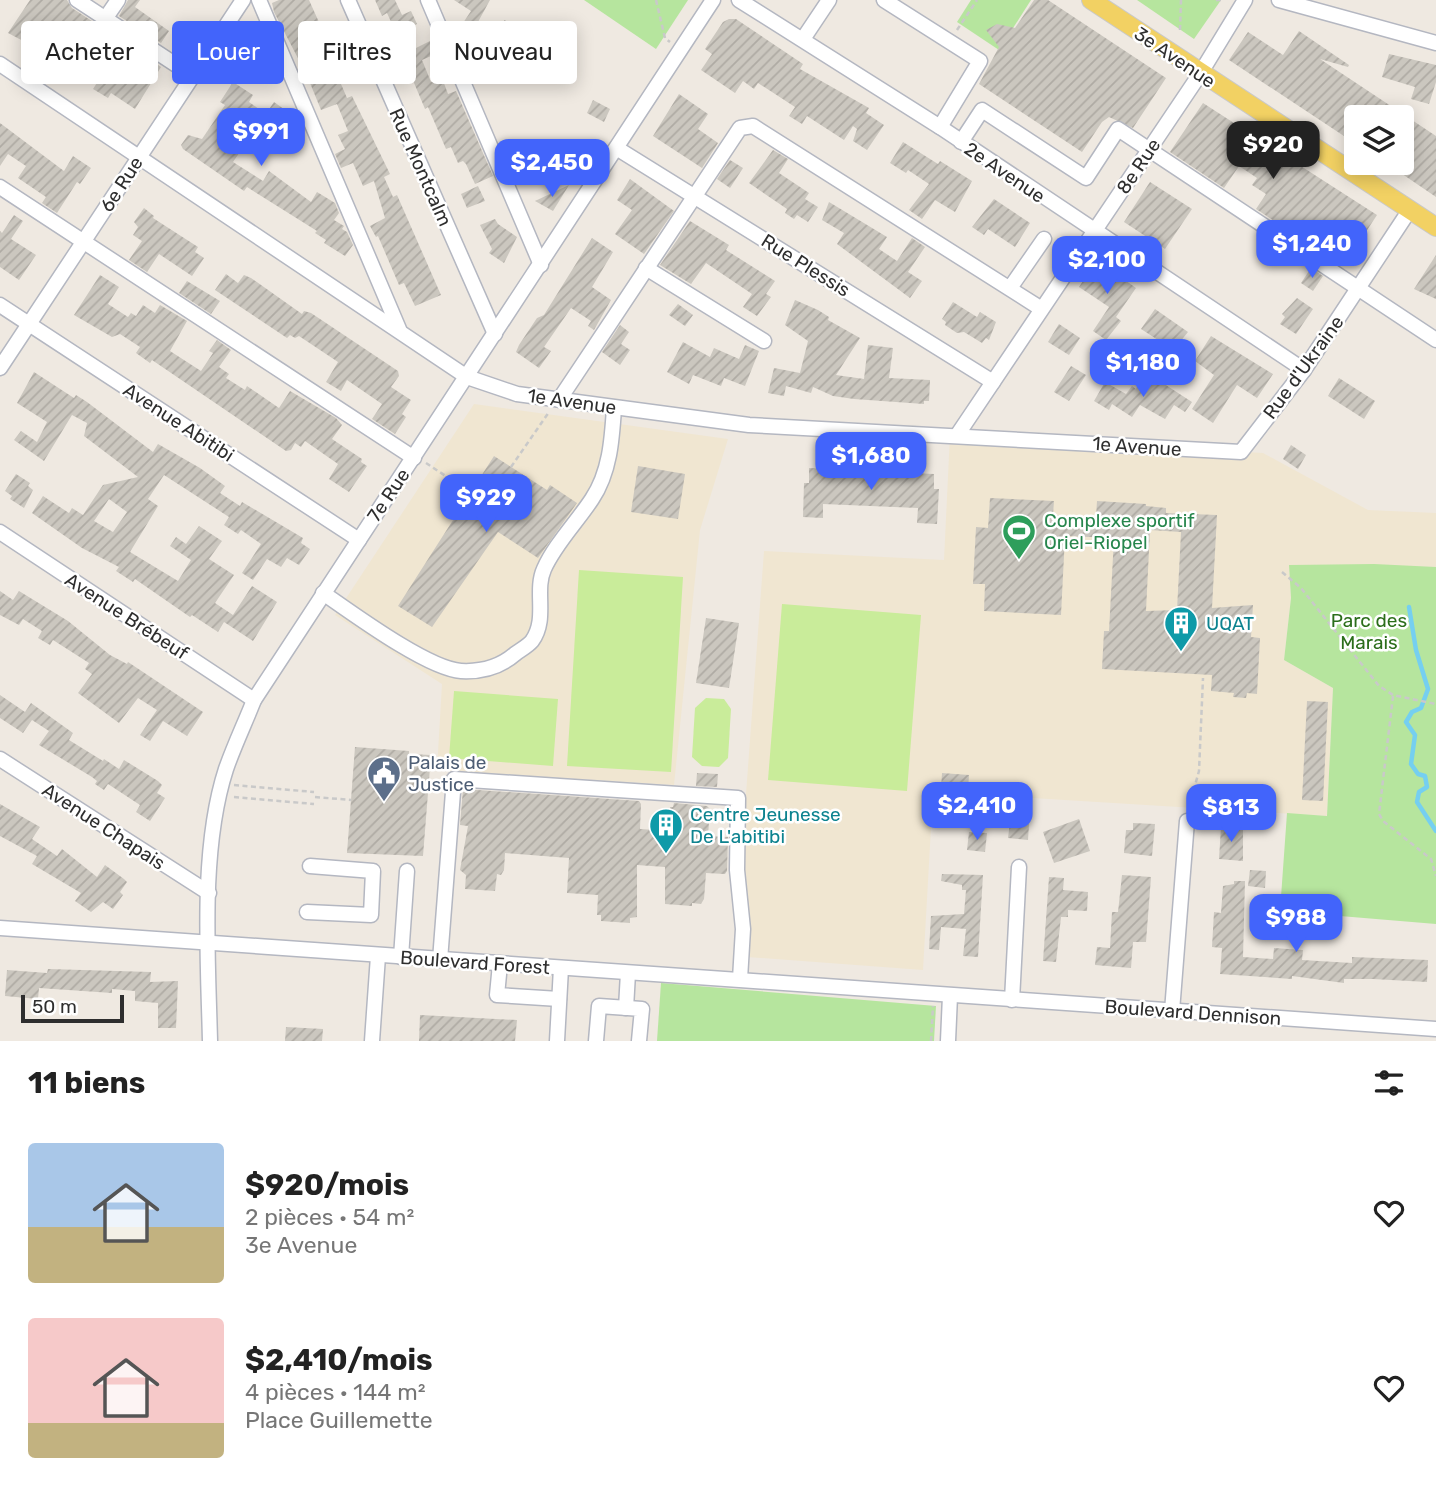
<!DOCTYPE html>
<html lang="fr">
<meta charset="utf-8">
<style>
:root{--surface:#fff;--page:#f2f2f2;--text:#222;--muted:#767676;--accent:#4264fb}
body{margin:0;font-family:Rubik,sans-serif;background:var(--page);color:var(--text);height:100vh;display:flex;flex-direction:column;font-size:26px;white-space:nowrap}
*{box-sizing:border-box;margin:0}
p{font-size:23px;color:var(--muted)}
.icon{flex:none;width:38px;height:38px;fill:none;stroke:currentColor;stroke-width:2;stroke-linecap:round;stroke-linejoin:round}
.map{position:relative;height:1041px;overflow:hidden}
.drawer{display:flex;flex-direction:column;background:var(--surface);flex:1}
.drawer>*{flex:none}
.banner{position:absolute;left:21px;top:21px;width:700px;height:63px;display:flex;gap:14px}
.buttons{position:absolute;left:1344px;top:105px;display:grid;gap:14px}
.buttons a{display:grid;place-items:center;width:70px;height:70px;border-radius:7px;background:var(--surface);box-shadow:0 4px 18px #0003;font-size:35px}
.scale{position:absolute;left:21px;bottom:18px;width:103px;box-sizing:border-box;padding-left:7px;border:4px solid #2e2e2e;border-top:0;font-size:19px;line-height:24px;white-space:nowrap;color:#2e2e2e;-webkit-text-stroke:5px #fff;paint-order:stroke}
.price{position:absolute;translate:-50% -60px;padding:0 16px;border-radius:14px;background:var(--accent);color:#fff;font-size:23px;line-height:46px;filter:drop-shadow(0 2px 4px #0008)}
.price::after{content:'';position:absolute;left:50%;top:42px;width:21px;height:16px;margin-left:-10px;background:inherit;clip-path:polygon(0 0,100% 0,50% 100%)}
.price.current{background:#222;color:#fff}
ul{padding:0;list-style:none}
li{display:flex;align-items:center;gap:21px;height:175px;padding:0 28px}
li span{display:grid;place-items:center;flex:none;width:196px;height:140px;border-radius:7px;color:#555}
li>.icon{margin-inline-start:auto}
span .icon{width:84px;height:84px;fill:#fffc;stroke-width:1}
li b{font-size:30px}
h2{display:flex;justify-content:space-between;align-items:center;height:84px;padding:0 28px;font-size:30px}
.chip{padding:0 24px;border-radius:7px;background:var(--surface);box-shadow:0 4px 18px #0003;font-size:24px;line-height:63px}
.chip.current{background:var(--accent);color:#fff}
.map>svg:first-child{display:block}
</style>
<div class="map">
<svg width="1436" height="1041" viewBox="0 0 1436 1041">
<defs>
<pattern id="building-hatch" width="6" height="6" patternUnits="userSpaceOnUse" patternTransform="scale(1.75)"><rect width="6" height="6" fill="#cbc7bf"/><path d="M-1 1l2-2M0 6l6-6M5 7l2-2" fill="none" stroke="#afaba4"/></pattern>
</defs>
<rect width="100%" height="100%" fill="#efe9e1"/>
<g fill="#f0e6d1">
<polygon points="474,404 728,439 700,530 674,785 437,770 442,684 335,615"/>
<polygon points="950,435 1263,453 1368,510 1436,513 1436,567 1289,565 1291,598 1284,660 1333,688 1327,816 933,792 923,970 734,956 764,551 944,560"/>
</g>
<g fill="#b6e59e">
<polygon points="584,0 688,0 656,49"/>
<polygon points="971,0 1031,0 999,50 957,22"/>
<polygon points="1137,0 1221,0 1194,39"/>
<polygon points="1374,564 1436,567 1436,924 1280,911 1287,813 1327,816 1333,688 1284,660 1291,598 1289,565"/>
<polygon points="661,983 936,1006 934,1041 657,1041"/>
</g>
<g fill="#c9ec9a">
<polygon points="579,570 683,577 671,772 567,766"/>
<polygon points="782,604 921,615 907,791 768,780"/>
<polygon points="454,691 558,699 553,766 449,758"/>
<polygon points="706,698 724,699 731,709 728,758 719,767 702,766 692,757 695,708"/>
</g>
<g fill="none" stroke-linecap="round" stroke-linejoin="round">
<polyline stroke="#75cff0" stroke-width="4.5" points="1409,607 1416,650 1428,689 1421,708 1412,712 1406,722 1415,735 1411,764 1418,774 1425,776 1427,787 1419,792 1417,802 1436,831"/>
</g>
<g fill="url(#building-hatch)" fill-rule="evenodd">
<polygon points="30,0 67,0 72,8 98,25 82,48 90,53 71,79 54,67 57,63 45,55 52,44 35,32 27,43 8,33"/>
<polygon points="128,0 140,0 135,7 169,31 161,43 119,16"/>
<polygon points="279,0 309,0 327,40 308,48 317,69 332,63 347,98 352,96 390,174 384,177 393,197 397,195 441,295 415,306 404,283 399,285 378,236 376,237 370,226 385,218 374,181 363,186 353,163 341,168 335,154 345,149 338,135 348,131 337,104 321,110 308,78 303,79 299,69 303,68 274,12 272,3"/>
<polygon points="375,0 395,0 402,15 411,11 417,24 396,33 387,13 382,16"/>
<polygon points="454,0 490,0 472,33 461,26 471,11"/>
<polygon points="1034,0 1048,0 1166,78 1133,128 1109,117 1102,122 1082,152 979,84 999,47 986,30 997,24 1015,28"/>
<polygon points="729,19 736,19 803,64 800,69 869,108 866,113 884,125 867,150 853,141 857,129 853,126 844,140 807,116 802,124 789,116 795,107 758,83 754,89 743,81 735,93 701,70 712,54 705,49 723,22"/>
<polygon points="505,20 516,35 528,39 507,56 495,44 476,59 468,49"/>
<polygon points="1299,31 1349,65 1348,67 1320,59 1436,136 1436,197 1386,163 1402,163 1402,117 1356,117 1356,144 1229,60 1248,32 1283,55"/>
<polygon points="253,35 270,50 265,57 272,61 266,70 241,54"/>
<polygon points="434,39 440,52 422,60 431,82 442,78 448,94 456,91 493,176 475,184 466,164 463,161 458,163 451,147 446,149 428,107 425,109 412,78 407,80 398,57"/>
<polygon points="142,54 161,67 135,109 111,93 108,98 93,89 110,63 128,75"/>
<polygon points="1389,54 1436,65 1436,82 1429,104 1411,99 1415,87 1382,77"/>
<polygon points="233,82 253,95 249,102 266,114 233,162 263,181 269,171 311,202 317,192 335,203 339,213 334,220 344,226 342,229 347,232 353,245 345,256 324,243 326,240 315,233 317,231 247,187 244,191 183,149 181,145 188,135 202,139 225,105 220,102"/>
<polygon points="679,94 708,114 698,129 718,143 702,168 653,136"/>
<polygon points="593,100 610,109 604,122 587,113"/>
<polygon points="274,102 288,112 277,127 263,118"/>
<polygon points="1203,103 1377,215 1356,247 1348,241 1346,245 1329,234 1318,250 1256,209 1266,194 1252,185 1257,178 1239,166 1224,188 1170,152"/>
<polygon points="0,123 64,171 73,156 91,168 80,184 77,182 57,213 42,203 46,197 18,178 26,166 8,154 0,166"/>
<polygon points="547,141 569,156 550,186 545,175 528,183 541,159 537,157"/>
<polygon points="903,142 938,164 940,161 972,181 955,212 935,200 922,219 909,210 929,184 908,170 906,173 890,163"/>
<polygon points="773,150 788,159 779,173 809,193 805,199 818,207 808,222 797,215 794,219 785,213 787,209 749,183"/>
<polygon points="730,160 743,168 730,188 717,179"/>
<polygon points="630,179 674,211 644,254 615,234 632,210 617,200"/>
<polygon points="1150,182 1192,209 1165,249 1124,222"/>
<polygon points="569,185 553,211 535,201"/>
<polygon points="478,186 485,201 467,208 461,194"/>
<polygon points="994,199 1030,223 1015,247 988,229 984,235 972,227"/>
<polygon points="829,202 887,237 879,249 897,261 912,238 925,247 908,272 922,281 910,298 837,244 844,233 822,220"/>
<polygon points="144,208 154,216 153,218 198,247 195,252 204,258 192,276 159,254 147,272 129,260 142,241 133,235 138,227 134,222"/>
<polygon points="14,215 23,221 11,239 36,255 19,280 0,267 0,231 2,233"/>
<polygon points="495,219 498,224 517,237 504,263 489,253 492,249 480,225"/>
<polygon points="690,221 729,245 726,250 775,281 766,294 771,297 757,316 743,307 752,294 706,263 691,284 660,265"/>
<polygon points="592,238 613,252 592,287 611,300 594,330 588,326 591,321 571,308 544,347 551,351 539,368 516,352 519,345 537,318 544,315"/>
<polygon points="1436,255 1436,299 1414,289"/>
<polygon points="1097,260 1136,288 1116,317 1121,321 1106,340 1093,331 1109,307 1079,287"/>
<polygon points="1311,268 1323,276 1313,291 1301,283"/>
<polygon points="226,274 238,283 244,275 251,278 302,314 304,311 311,313 398,371 399,376 391,387 411,400 402,414 406,417 395,434 372,419 382,404 347,380 341,391 326,382 338,362 299,336 295,338 290,335 287,338 215,290"/>
<polygon points="100,275 119,287 108,304 128,317 131,313 136,316 143,305 155,313 160,305 187,321 170,351 201,371 213,353 209,351 217,340 231,350 219,367 229,374 226,378 245,390 247,386 279,408 290,391 336,418 342,425 332,439 362,459 361,462 367,466 349,492 329,479 338,464 305,441 301,447 295,443 291,450 286,451 152,360 150,363 136,353 140,347 120,334 112,337 74,315"/>
<polygon points="187,281 220,301 211,314 179,293"/>
<polygon points="1297,298 1313,309 1296,334 1280,324 1285,317 1282,314"/>
<polygon points="795,300 818,310 829,317 828,320 860,338 836,375 864,379 868,345 893,348 889,378 930,380 929,401 924,401 924,404 854,399 833,396 813,387 811,393 786,386 784,396 768,393 774,368 800,373 808,341 785,325"/>
<polygon points="953,302 977,317 980,312 996,322 989,340 986,338 982,343 964,332 957,333 945,325 946,322 942,319"/>
<polygon points="678,304 693,315 685,326 669,315"/>
<polygon points="1155,309 1188,332 1155,372 1142,363 1158,340 1141,329"/>
<polygon points="1059,324 1080,338 1069,355 1048,342"/>
<polygon points="620,325 629,332 621,344 630,350 620,365 602,352"/>
<polygon points="1211,336 1273,374 1257,398 1237,385 1213,423 1192,409 1214,375 1195,361"/>
<polygon points="683,342 710,357 714,348 739,359 745,345 759,351 745,386 724,378 721,386 693,375 689,384 667,372"/>
<polygon points="1071,366 1086,375 1069,401 1054,392"/>
<path d="M 34,372 L 74,398 L 76,395 L 87,402 L 153,452 L 158,444 L 200,468 L 225,486 L 220,493 L 240,506 L 242,502 L 303,538 L 301,543 L 310,549 L 299,565 L 287,558 L 281,567 L 267,559 L 253,580 L 242,573 L 261,544 L 241,530 L 238,534 L 224,525 L 229,517 L 164,475 L 148,499 L 158,506 L 130,552 L 178,581 L 191,560 L 170,546 L 176,537 L 186,544 L 199,526 L 222,541 L 209,559 L 234,575 L 215,603 L 233,615 L 252,586 L 277,602 L 253,641 L 224,622 L 218,632 L 192,615 L 190,617 L 135,579 L 133,582 L 116,571 L 119,567 L 82,548 L 32,513 L 43,496 L 69,513 L 72,508 L 83,515 L 103,485 L 138,477 L 84,436 L 87,423 L 72,415 L 44,461 L 14,440 L 21,431 L 37,442 L 47,422 L 17,403 ZM 109,499 L 127,512 L 113,532 L 94,521 Z"/>
<polygon points="1155,378 1192,402 1185,412 1174,405 1165,419 1140,405 1132,417 1112,404 1109,410 1094,401 1105,382 1126,394 1132,386 1136,389 1138,385 1147,391"/>
<polygon points="1339,378 1375,401 1364,419 1328,396"/>
<polygon points="1291,445 1306,455 1298,469 1283,459"/>
<polygon points="494,456 547,490 550,485 577,503 538,558 498,532 432,627 398,606"/>
<polygon points="638,466 685,474 678,519 631,512"/>
<polygon points="809,468 934,474 934,489 939,489 937,524 917,523 918,508 823,504 823,518 803,517 804,483 809,483"/>
<polygon points="16,474 30,483 28,486 33,490 24,508 10,499 12,496 5,491"/>
<path d="M 990,498 L 1054,501 L 1053,515 L 1096,517 L 1097,501 L 1146,504 L 1146,506 L 1166,508 L 1166,513 L 1217,515 L 1212,608 L 1253,605 L 1251,637 L 1260,638 L 1257,694 L 1247,693 L 1246,698 L 1233,697 L 1234,693 L 1211,691 L 1212,675 L 1102,669 L 1104,631 L 1109,631 L 1114,538 L 1065,536 L 1061,615 L 984,611 L 985,584 L 973,584 L 976,527 L 988,528 ZM 1150,530 L 1181,532 L 1177,610 L 1146,611 Z"/>
<polygon points="0,591 13,600 19,591 68,621 110,655 127,664 128,662 203,712 187,736 163,721 150,741 140,735 157,710 138,698 119,723 78,693 92,674 85,669 89,663 53,640 50,645 38,638 42,631 23,619 19,625 0,615"/>
<polygon points="706,618 739,623 729,688 696,683"/>
<polygon points="0,695 25,712 31,703 73,733 69,740 103,761 104,759 119,769 124,760 158,781 162,785 157,793 165,798 150,821 136,812 140,805 108,784 104,790 95,784 97,781 92,777 39,745 49,731 32,720 23,733 0,718"/>
<polygon points="1307,701 1328,702 1323,801 1302,800"/>
<polygon points="355,747 409,751 409,754 431,755 423,856 347,853"/>
<polygon points="697,773 718,774 717,787 696,786"/>
<polygon points="942,773 969,775 968,791 941,789"/>
<polygon points="463,789 639,801 641,804 640,829 668,831 670,807 673,807 674,803 707,806 710,809 708,836 728,837 727,871 725,874 706,873 704,899 701,904 692,903 692,906 665,904 665,867 637,865 637,917 630,918 630,923 601,921 601,915 597,915 598,895 567,893 569,858 505,853 504,870 501,875 497,874 495,891 465,889 466,875 460,870 468,826 460,825"/>
<polygon points="0,804 40,827 32,839 57,856 62,849 97,877 105,865 124,879 127,882 120,892 123,895 113,909 103,902 91,912 75,901 81,893 32,864 37,856 0,836"/>
<polygon points="1004,804 1008,820 988,827 983,810"/>
<polygon points="1079,819 1090,851 1054,863 1043,832"/>
<polygon points="1010,822 1029,824 1028,840 1008,838"/>
<polygon points="1133,823 1155,824 1152,856 1124,853 1126,830 1133,830"/>
<polygon points="1221,827 1243,829 1243,861 1219,859"/>
<polygon points="969,832 987,833 985,852 967,850"/>
<polygon points="1250,870 1266,871 1265,888 1248,886"/>
<polygon points="942,874 983,875 978,957 963,956 966,929 941,927 939,950 929,949 931,916 964,914 966,890 962,890 962,885 941,881"/>
<polygon points="1122,875 1151,877 1146,942 1133,942 1131,968 1095,965 1097,947 1110,948 1112,912 1118,912"/>
<polygon points="1049,877 1064,878 1063,890 1088,892 1087,911 1068,910 1068,917 1061,917 1056,962 1043,961"/>
<polygon points="1234,881 1245,881 1243,957 1273,959 1274,948 1303,950 1302,960 1352,963 1352,957 1428,960 1427,982 1373,979 1344,979 1344,983 1292,976 1292,979 1220,974 1222,948 1212,947 1214,912 1221,913 1223,886 1234,884"/>
<polygon points="48,969 151,972 150,982 178,981 176,1028 158,1028 158,1003 135,1001 135,991 112,989 112,993 39,988 38,999 5,996 7,970 47,973"/>
<polygon points="420,1015 517,1020 515,1041 419,1041"/>
<polygon points="286,1027 323,1029 322,1041 285,1041"/>
</g>
<g fill="none" stroke-linecap="round" stroke-linejoin="round">
<g stroke="#b4b7c1" stroke-width="17">
<g id="minor">
<polyline points="77,0 193,76"/>
<polyline points="259,0 399,329"/>
<polyline points="348,0 495,334"/>
<polyline points="428,0 541,265"/>
<polyline points="739,0 940,127 1304,370"/>
<polyline points="884,0 980,61 940,127"/>
<polyline points="1279,0 1436,43"/>
<polyline points="105,19 118,0"/>
<polyline points="803,39 829,0"/>
<polyline points="0,64 467,377 517,394 749,425 1241,452 1304,370 1409,211"/>
<polyline points="961,142 982,110 1086,178 1118,129 1436,340"/>
<polyline points="618,149 993,382"/>
<polyline points="0,187 414,458"/>
<polyline points="646,268 764,341"/>
<polyline points="1010,288 1044,239"/>
<polyline points="0,305 359,540"/>
<polyline points="0,368 243,0"/>
<polyline points="559,400 740,128 753,126 1040,308"/>
<polyline points="958,434 1200,74 1245,0"/>
<polyline points="0,532 254,700"/>
<path d="M 323,593 C 352,613 428,669 461,671 C 481,672 500,667 515,654 C 520,650 528,646 532,641 C 548,619 534,591 544,569 C 555,544 577,522 592,499 C 610,472 612,439 614,408"/>
<polyline points="0,759 209,893"/>
<polyline points="307,912 371,915 373,871 310,866"/>
<polyline points="0,928 1436,1029"/>
<polyline points="401,957 407,871"/>
<polyline points="440,960 454,779 738,798 737,870 743,929 740,979"/>
<polyline points="500,964 497,995 559,999"/>
<polyline points="1012,1000 1019,867"/>
<polyline points="626,1008 628,973"/>
<polyline points="1172,1011 1187,821"/>
<path d="M 210,1041 C 208,957 200,849 226,769 C 234,746 245,723 254,700 L 713,0"/>
<polyline points="372,1041 378,956"/>
<polyline points="557,1041 561,968"/>
<polyline points="596,1041 599,1006 642,1009 639,1041"/>
<polyline points="948,1041 950,996"/>
</g>
</g>
<g stroke="#c9c9c9" stroke-width="20">
<polyline id="major" points="1091,0 1436,227"/>
</g>
<g stroke="#c9c9c9" stroke-width="2.5" stroke-dasharray="5 3.5" stroke-linecap="butt">
<polyline points="656,0 665,38 670,42"/>
<polyline points="1216,0 1222,0"/>
<polyline points="957,30 977,0"/>
<polyline points="1180,30 1181,0"/>
<polyline points="426,463 470,492"/>
<polyline points="511,467 549,412"/>
<polyline points="1282,572 1301,588 1379,686 1393,695 1436,704"/>
<polyline points="1393,696 1379,814 1383,821 1431,859 1436,876"/>
<polyline points="234,785 314,792"/>
<polyline points="234,797 314,804"/>
<polyline points="315,797 351,800"/>
<polyline points="1189,807 1199,771 1203,678"/>
<polyline points="931,1041 933,1006"/>
</g>
<use href="#minor" stroke="#fff" stroke-width="14"/>
<use href="#major" stroke="#f2d163" stroke-width="18"/>
</g>
<defs>
<g id="stadium-pin" transform="scale(1.75)"><path d="M0 17L-7.5 6A9.5 9.5 0 1 1 7.5 6Z" fill="#2e9e5b" stroke="#fff"/><path d="M0-5a6.5 5 0 1 0 0 10a6.5 5 0 1 0 0-10ZM-3.5-1.8h7v3.6h-7Z" fill="#fff"/></g>
<g id="building-pin" transform="scale(1.75)"><path d="M0 17L-7.5 6A9.5 9.5 0 1 1 7.5 6Z" fill="#0f9aa8" stroke="#fff"/><path d="M-4-6H4V6H1V3H-1V6H-4ZM-2.5-4.3h1.7v1.8h-1.7ZM.8-4.3h1.7v1.8H.8ZM-2.5-1h1.7V.8h-1.7ZM.8-1h1.7V.8H.8Z" fill="#fff"/></g>
<g id="civic-pin" transform="scale(1.75)"><path d="M0 17L-7.5 6A9.5 9.5 0 1 1 7.5 6Z" fill="#5c6f8a" stroke="#fff"/><path d="M-.6-6.5H3V-4.5H.6V-3L4-1V1h2V6H-6V1h2V-1L-.6-3ZM-1.2 2.5V6h2.4V2.5Z" fill="#fff"/></g>
</defs>
<g fill-rule="evenodd">
<use href="#stadium-pin" x="1019" y="531"/>
<use href="#building-pin" x="1181" y="623"/>
<use href="#civic-pin" x="384" y="773"/>
<use href="#building-pin" x="666" y="825"/>
</g>
<g text-anchor="middle" stroke-width="5" stroke-linejoin="round" paint-order="stroke">
<g font-size="19" fill="#2e2e2e" stroke="#fff">
<text transform="translate(1175 57) rotate(34)" y="7">3e Avenue</text>
<text transform="translate(1138 166) rotate(-56)" y="7">8e Rue</text>
<text transform="translate(421 167) rotate(66)" y="7">Rue Montcalm</text>
<text transform="translate(1005 172) rotate(34)" y="7">2e Avenue</text>
<text transform="translate(121 184) rotate(-57)" y="7">6e Rue</text>
<text transform="translate(806 265) rotate(32)" y="7">Rue Plessis</text>
<text transform="translate(1303 367) rotate(-54)" y="7">Rue d'Ukraine</text>
<text transform="translate(572 401) rotate(8)" y="7">1e Avenue</text>
<text transform="translate(179 422) rotate(33)" y="7">Avenue Abitibi</text>
<text transform="translate(1137 446) rotate(4)" y="7">1e Avenue</text>
<text transform="translate(388 495) rotate(-56)" y="7">7e Rue</text>
<text transform="translate(127 616) rotate(33)" y="7">Avenue Brébeuf</text>
<text transform="translate(104 826) rotate(33)" y="7">Avenue Chapais</text>
<text transform="translate(475 962) rotate(4)" y="7">Boulevard Forest</text>
<text transform="translate(1193 1012) rotate(4)" y="7">Boulevard Dennison</text>
</g>
<g font-size="19" fill="#27864d" stroke="#fff" text-anchor="start">
<text x="1044" y="527">Complexe sportif<tspan x="1044" dy="22">Oriel-Riopel</tspan></text>
</g>
<g font-size="19" fill="#2c6e1b" stroke="#fff">
<text x="1369" y="627">Parc des<tspan x="1369" dy="22">Marais</tspan></text>
</g>
<g font-size="19" fill="#0d838f" stroke="#fff" text-anchor="start">
<text x="1206" y="630">UQAT</text>
<text x="690" y="821">Centre Jeunesse<tspan x="690" dy="22">De L'abitibi</tspan></text>
</g>
<g font-size="19" fill="#4e5e75" stroke="#fff" text-anchor="start">
<text x="408" y="769">Palais de<tspan x="408" dy="22">Justice</tspan></text>
</g>
</g>
</svg>
<div class="buttons">
<a><svg class="icon" aria-label="layers" viewBox="0 0 24 24"><path d="M12 4l9 5-9 5-9-5zM3 14l9 5 9-5"/></svg></a>
</div>
<div class="scale">50 m</div>
<b class="price" style="left:261px;top:168px">$991</b>
<b class="price current" style="left:1273px;top:181px">$920</b>
<b class="price" style="left:552px;top:199px">$2,450</b>
<b class="price" style="left:1312px;top:280px">$1,240</b>
<b class="price" style="left:1107px;top:296px">$2,100</b>
<b class="price" style="left:1143px;top:399px">$1,180</b>
<b class="price" style="left:871px;top:492px">$1,680</b>
<b class="price" style="left:486px;top:534px">$929</b>
<b class="price" style="left:977px;top:842px">$2,410</b>
<b class="price" style="left:1231px;top:844px">$813</b>
<b class="price" style="left:1296px;top:954px">$988</b>
<div class="banner">
<a class="chip">Acheter</a>
<a class="chip current">Louer</a>
<a class="chip">Filtres</a>
<a class="chip">Nouveau</a>
</div>
</div>
<section class="drawer">
<h2>11 biens<svg class="icon" aria-label="filters" viewBox="0 0 24 24"><path d="M4 7h16M4 17h16"/><circle cx="9" cy="7" r="2"/><circle cx="15" cy="17" r="2"/></svg></h2>
<ul>
<li><span style="background:linear-gradient(#a9c7e8 60%,#c2b280 0)"><svg class="icon" aria-label="home" viewBox="0 0 24 24"><path d="M3 11l9-7 9 7M6 9v11h12V9"/></svg></span><div><b>$920/mois</b><p>2 pièces · 54 m²</p><p>3e Avenue</p></div><svg class="icon" aria-label="heart" viewBox="0 0 24 24"><path d="M12 20l-8-8c-3-5 5-10 8-4 3-6 11-1 8 4z"/></svg></li>
<li><span style="background:linear-gradient(#f6c9c9 75%,#c2b280 0)"><svg class="icon" aria-label="home" viewBox="0 0 24 24"><path d="M3 11l9-7 9 7M6 9v11h12V9"/></svg></span><div><b>$2,410/mois</b><p>4 pièces · 144 m²</p><p>Place Guillemette</p></div><svg class="icon" aria-label="heart" viewBox="0 0 24 24"><path d="M12 20l-8-8c-3-5 5-10 8-4 3-6 11-1 8 4z"/></svg></li>
</ul>
</section>
